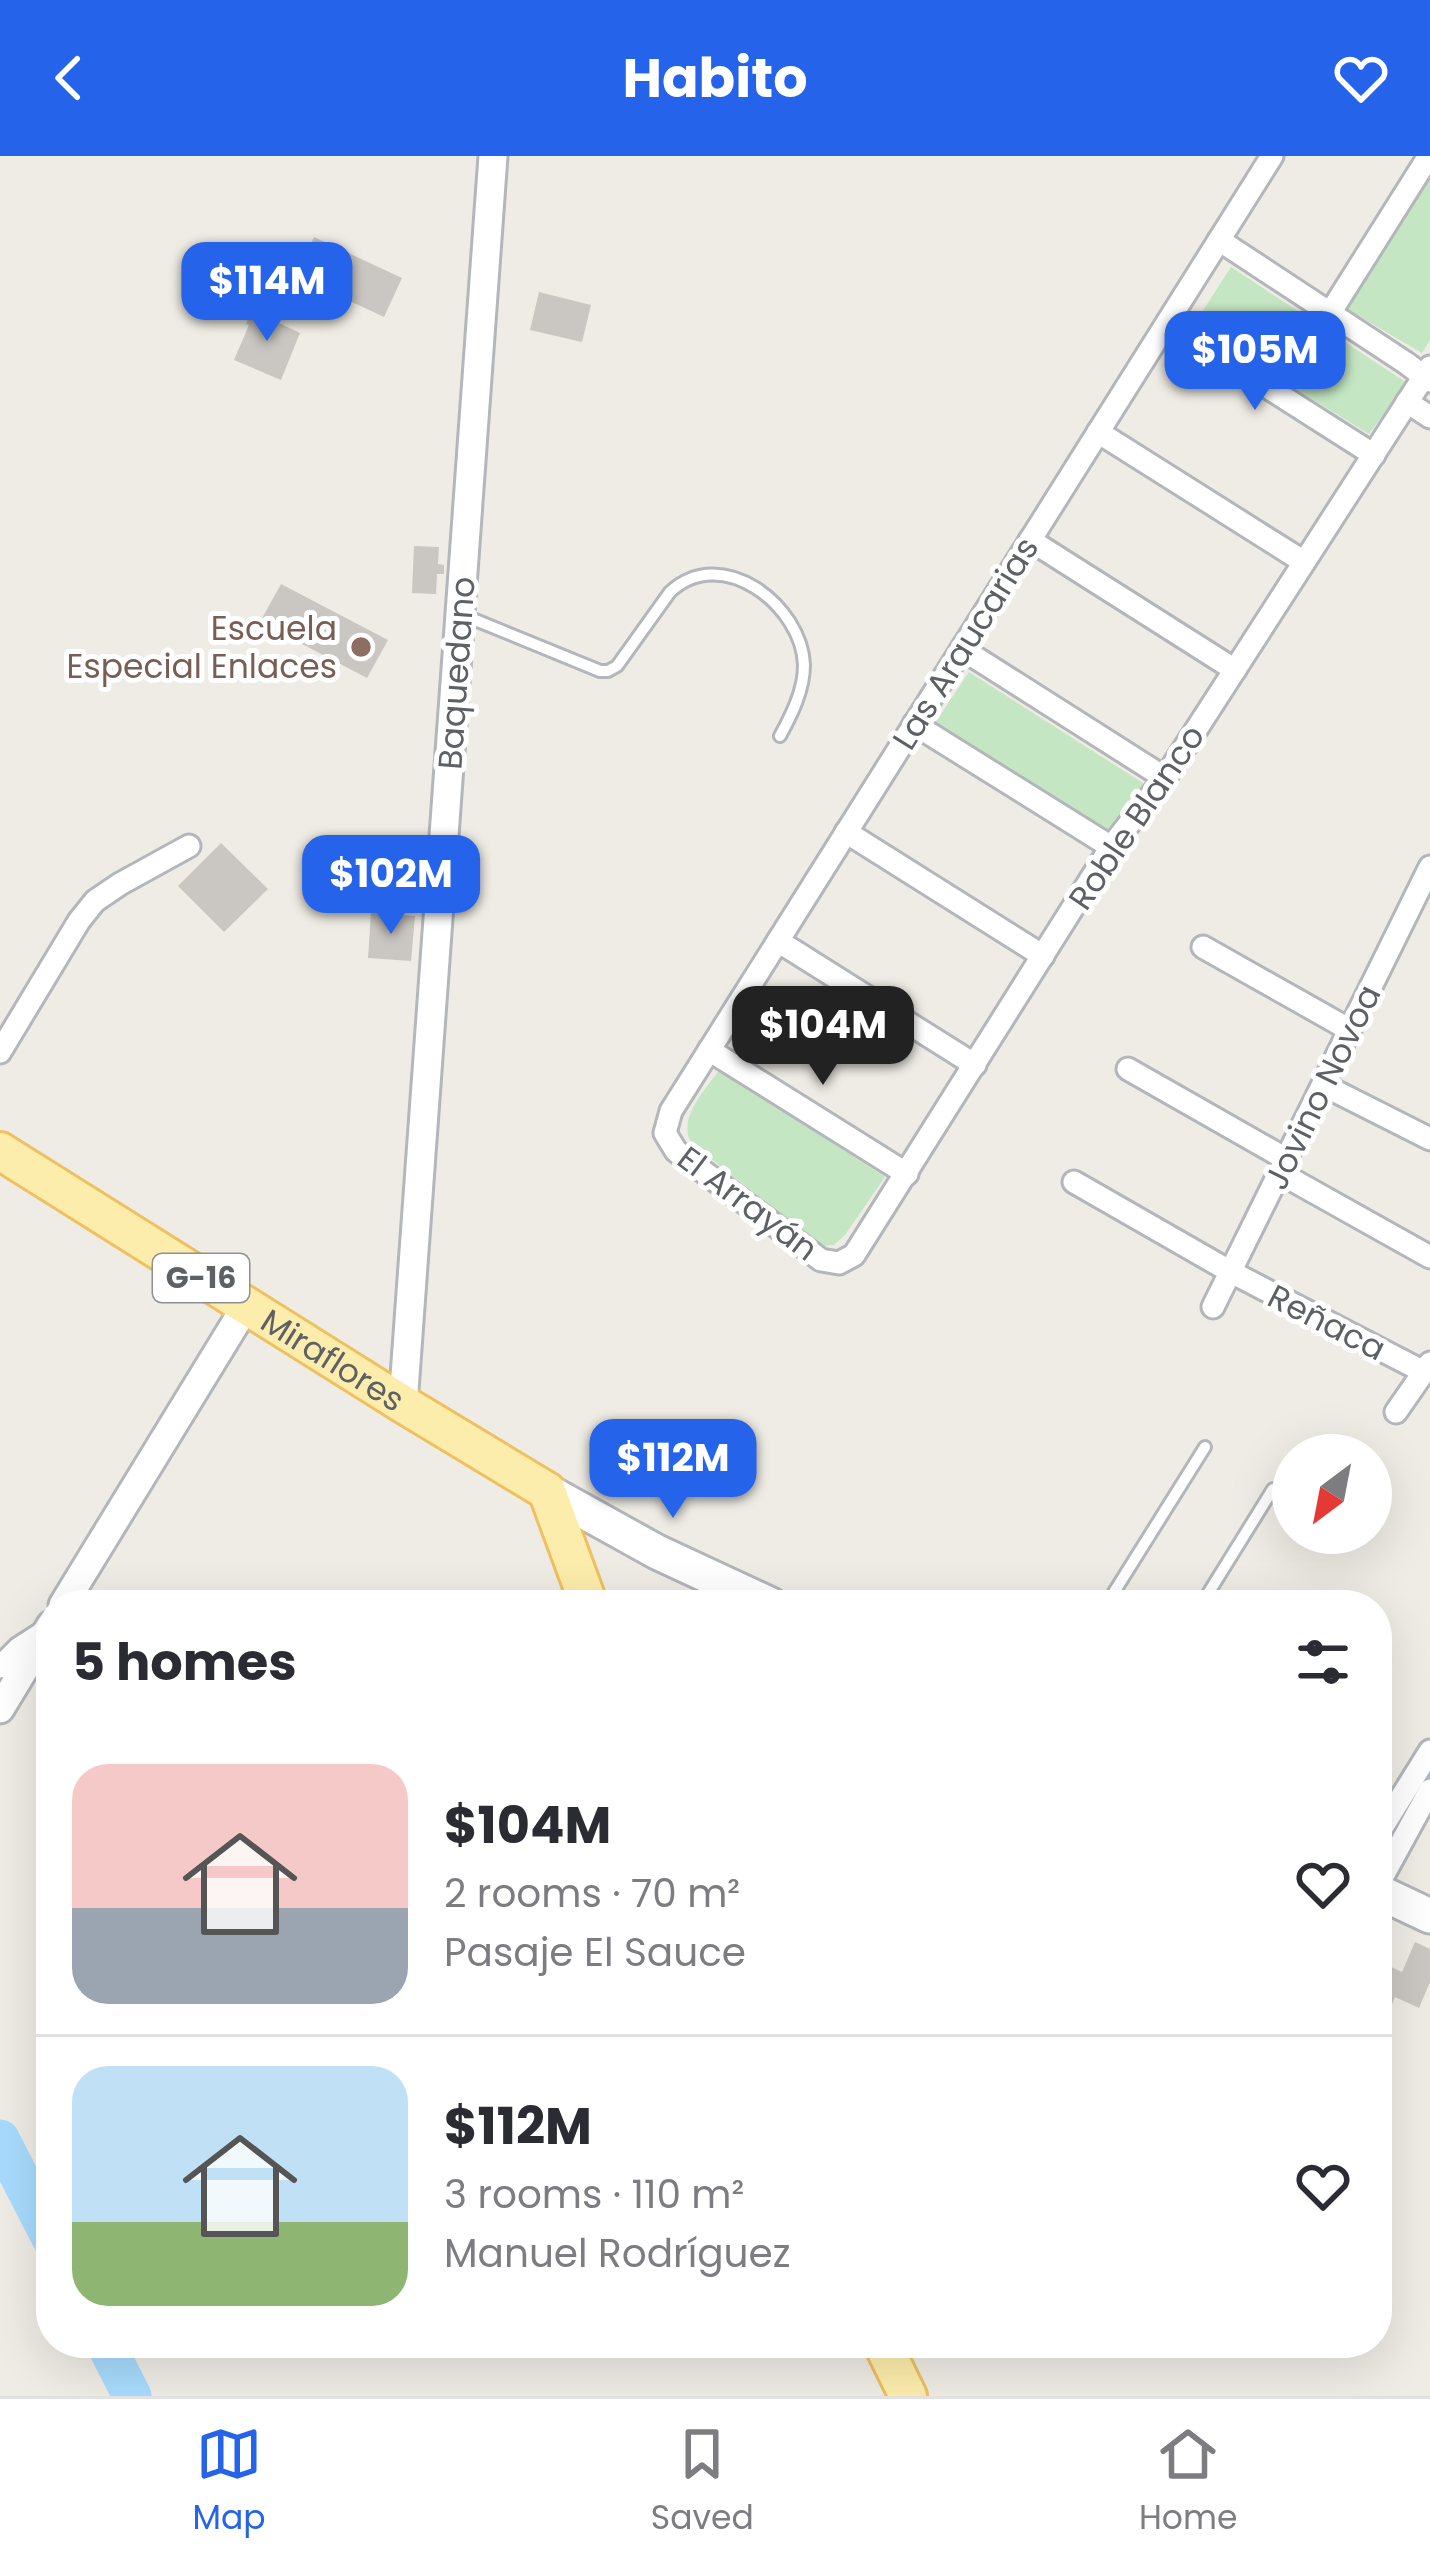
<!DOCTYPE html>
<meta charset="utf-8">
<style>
:root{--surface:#fff;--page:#f2f2f3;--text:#2b2b33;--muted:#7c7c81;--line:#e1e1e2;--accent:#2563eb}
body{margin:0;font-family:Poppins,sans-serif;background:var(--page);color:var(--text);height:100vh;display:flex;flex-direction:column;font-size:45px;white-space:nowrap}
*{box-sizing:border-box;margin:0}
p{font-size:39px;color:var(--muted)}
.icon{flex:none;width:66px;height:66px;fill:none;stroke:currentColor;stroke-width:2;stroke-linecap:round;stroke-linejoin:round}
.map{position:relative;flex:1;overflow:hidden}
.details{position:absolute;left:36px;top:1434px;width:1356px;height:768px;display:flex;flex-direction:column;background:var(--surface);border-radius:48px;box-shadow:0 12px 48px #0002}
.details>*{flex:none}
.needle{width:78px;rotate:212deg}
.buttons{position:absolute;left:1272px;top:1278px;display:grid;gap:24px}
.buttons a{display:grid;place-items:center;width:120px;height:120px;border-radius:50%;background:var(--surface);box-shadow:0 12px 48px #0002;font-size:60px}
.price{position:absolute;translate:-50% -102px;padding:0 27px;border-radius:24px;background:var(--accent);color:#fff;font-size:39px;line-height:78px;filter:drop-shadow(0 3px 6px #0008)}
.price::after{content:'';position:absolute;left:50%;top:72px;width:36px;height:27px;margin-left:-18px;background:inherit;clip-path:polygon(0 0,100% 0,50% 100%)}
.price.selected{background:#222;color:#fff}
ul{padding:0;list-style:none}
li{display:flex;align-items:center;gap:36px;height:300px;padding:0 36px}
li+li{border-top:3px solid var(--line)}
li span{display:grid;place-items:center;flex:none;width:336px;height:240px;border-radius:36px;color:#555}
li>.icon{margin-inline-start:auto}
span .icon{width:144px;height:144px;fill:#fffc;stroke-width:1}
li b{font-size:51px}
h2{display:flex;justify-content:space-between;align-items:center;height:144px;padding:0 36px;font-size:51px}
header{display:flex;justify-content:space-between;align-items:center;height:156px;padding:0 36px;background:var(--accent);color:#fff;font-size:54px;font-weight:700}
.tabs{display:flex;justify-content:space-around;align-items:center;height:168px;border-top:3px solid var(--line);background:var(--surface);font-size:33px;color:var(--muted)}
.tabs a{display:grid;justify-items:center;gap:6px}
.tabs .selected{color:var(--accent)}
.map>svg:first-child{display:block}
</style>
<header><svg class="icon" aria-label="back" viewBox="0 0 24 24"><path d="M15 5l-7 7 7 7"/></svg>Habito<svg class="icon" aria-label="heart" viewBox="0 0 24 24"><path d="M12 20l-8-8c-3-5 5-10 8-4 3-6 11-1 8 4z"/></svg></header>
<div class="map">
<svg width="1430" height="2240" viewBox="0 0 1430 2240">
<rect width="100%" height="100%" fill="#efece5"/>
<g fill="#c4e6c2">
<polygon points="1430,20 1430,184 1422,197 1345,152"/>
<polygon points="1231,111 1407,227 1369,278 1193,170"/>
<polygon points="969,516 1146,629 1106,676 935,567"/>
<path d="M 719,914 L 885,1021 L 845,1079 L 834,1089 L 822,1090 L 692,988 C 676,963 705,935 719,914 Z"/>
</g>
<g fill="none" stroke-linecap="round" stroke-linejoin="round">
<g stroke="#a7dbfd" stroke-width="39">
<polyline points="0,1983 51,2082"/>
<polyline points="105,2187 132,2240"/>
</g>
</g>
<g fill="#cac7c2">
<polygon points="314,81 402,122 384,161 296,120"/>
<polygon points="539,136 591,149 582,186 530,174"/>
<polygon points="253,150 281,162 279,167 300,177 281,224 234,204 249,169 246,168"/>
<polygon points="414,390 439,391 438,408 444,409 444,418 437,418 436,438 412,437"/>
<polygon points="281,428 388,484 367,522 260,466"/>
<polygon points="221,687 268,733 224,776 178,730"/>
<polygon points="371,757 415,760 411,805 368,802"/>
<polygon points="1415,1786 1430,1793 1430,1826 1419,1852 1395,1841 1392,1848 1377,1841 1377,1832 1387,1809 1402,1816"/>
</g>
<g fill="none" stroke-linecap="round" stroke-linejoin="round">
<g stroke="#b3b6ba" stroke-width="16">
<g id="service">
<path d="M 463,459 L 600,515 L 608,515 L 617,510 L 670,436 C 722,387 802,450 804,509 C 804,534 792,558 780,580"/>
<polyline points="1106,1449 1205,1291"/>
<polyline points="1201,1449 1273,1333"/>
</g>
</g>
<g stroke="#b3b6ba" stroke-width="27">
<g id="minor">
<polyline points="1272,0 671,955 665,977 676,995 821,1104 839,1107 854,1099 1111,691 1165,622 1430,211"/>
<polyline points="1219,84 1406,207 1430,225"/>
<polyline points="1330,157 1429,0"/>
<polyline points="1167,167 1374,299"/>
<polyline points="1407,246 1430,261"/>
<polyline points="1098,276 1304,406"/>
<polyline points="1030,384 1235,514"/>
<polyline points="962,493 1165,622"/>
<polyline points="914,568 1111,691"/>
<polyline points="846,676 1043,800"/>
<polyline points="778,785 975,909"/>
<polyline points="1203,791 1350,874"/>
<polyline points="709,894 907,1018"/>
<polyline points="0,896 79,765 95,745 120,728 189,690"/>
<polyline points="1128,913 1286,1003"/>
<polyline points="1323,929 1430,983"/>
<polyline points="1280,1017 1430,1101"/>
<polyline points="1074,1026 1231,1116 1424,1216"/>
<polyline points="1213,1151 1430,711"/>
<polyline points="1396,1256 1430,1207"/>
<polyline points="0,1511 19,1492 47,1474"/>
<polyline points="1377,1680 1430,1595"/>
<polyline points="1377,1731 1430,1634"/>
</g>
</g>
<g stroke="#b3b6ba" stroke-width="33">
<g id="tertiary">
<polyline points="403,1248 493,0"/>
<polyline points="63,1449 246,1150"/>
<polyline points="0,1553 51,1469"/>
</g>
</g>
<g stroke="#b2b5ba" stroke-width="39">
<g id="secondary">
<polyline points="547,1335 657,1396 771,1449"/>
<polyline points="1377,1735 1430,1760"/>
</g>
</g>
<g stroke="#efc05f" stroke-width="42">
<g id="primary">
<path id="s1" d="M 0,995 L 403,1248 L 547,1335 L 589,1449"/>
<polyline points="882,2187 908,2240"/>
</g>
</g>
<use href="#service" stroke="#fff" stroke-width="10"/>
<use href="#minor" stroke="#fff" stroke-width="21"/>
<use href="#tertiary" stroke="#fff" stroke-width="27"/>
<use href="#secondary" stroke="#fff" stroke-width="33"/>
<use href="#primary" stroke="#fdedac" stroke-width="36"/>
</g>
<circle fill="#8d6e63" stroke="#fff" stroke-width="4.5" cx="361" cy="491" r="12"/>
<g text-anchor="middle" stroke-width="10" stroke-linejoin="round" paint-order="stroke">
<rect fill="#fff" stroke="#8e9093" stroke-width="3" x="153" y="1098" width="96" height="48" rx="9"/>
<g font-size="30" font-weight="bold" fill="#5d6165">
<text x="201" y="1132">G-16</text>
</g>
<g font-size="33" fill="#785e54" stroke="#fff" text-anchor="end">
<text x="337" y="484">Escuela<tspan x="337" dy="38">Especial Enlaces</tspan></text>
</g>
<g font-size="33" fill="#5d6165" stroke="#fff">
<text transform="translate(965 487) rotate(-58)" y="12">Las Araucarias</text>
<text transform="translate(456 517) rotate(-86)" y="12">Baquedano</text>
<text transform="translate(1136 661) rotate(-56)" y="12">Roble Blanco</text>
<text transform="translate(1322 931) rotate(-64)" y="12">Jovino Novoa</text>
<text transform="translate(748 1047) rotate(37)" y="12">El Arrayán</text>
<text transform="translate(1327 1166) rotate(27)" y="12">Reñaca</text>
<text dy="12" stroke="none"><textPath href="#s1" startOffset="393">Miraflores</textPath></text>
</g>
</g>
</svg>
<div class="buttons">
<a><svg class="needle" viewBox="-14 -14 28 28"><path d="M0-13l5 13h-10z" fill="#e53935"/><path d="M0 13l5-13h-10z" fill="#7c7c81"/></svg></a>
</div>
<b class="price" style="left:267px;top:188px">$114M</b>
<b class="price" style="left:1255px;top:257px">$105M</b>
<b class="price" style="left:391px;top:781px">$102M</b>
<b class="price selected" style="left:823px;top:932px">$104M</b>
<b class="price" style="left:673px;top:1365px">$112M</b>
<section class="details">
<h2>5 homes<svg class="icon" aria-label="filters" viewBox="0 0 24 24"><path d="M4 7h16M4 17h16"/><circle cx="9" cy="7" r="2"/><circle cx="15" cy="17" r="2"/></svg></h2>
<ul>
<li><span style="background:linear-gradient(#f6c9c9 60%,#9aa5b1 0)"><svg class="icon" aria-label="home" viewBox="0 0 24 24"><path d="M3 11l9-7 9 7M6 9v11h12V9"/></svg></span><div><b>$104M</b><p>2 rooms · 70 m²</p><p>Pasaje El Sauce</p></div><svg class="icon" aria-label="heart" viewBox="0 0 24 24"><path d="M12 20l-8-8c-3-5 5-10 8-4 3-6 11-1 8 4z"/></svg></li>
<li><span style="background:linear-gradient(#bfe0f5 65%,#8fb573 0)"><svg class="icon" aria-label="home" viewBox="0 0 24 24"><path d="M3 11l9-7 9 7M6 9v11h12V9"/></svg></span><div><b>$112M</b><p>3 rooms · 110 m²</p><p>Manuel Rodríguez</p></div><svg class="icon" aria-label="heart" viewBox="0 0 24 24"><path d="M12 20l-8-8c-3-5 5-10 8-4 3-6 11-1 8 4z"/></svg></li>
</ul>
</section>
</div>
<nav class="tabs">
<a class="selected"><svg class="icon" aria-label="map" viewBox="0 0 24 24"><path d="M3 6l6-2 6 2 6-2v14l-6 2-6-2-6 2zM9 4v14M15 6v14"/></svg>Map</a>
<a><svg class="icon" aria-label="saved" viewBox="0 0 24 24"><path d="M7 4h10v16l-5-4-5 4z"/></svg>Saved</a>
<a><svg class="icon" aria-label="home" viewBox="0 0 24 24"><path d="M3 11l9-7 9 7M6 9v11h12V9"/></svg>Home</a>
</nav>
